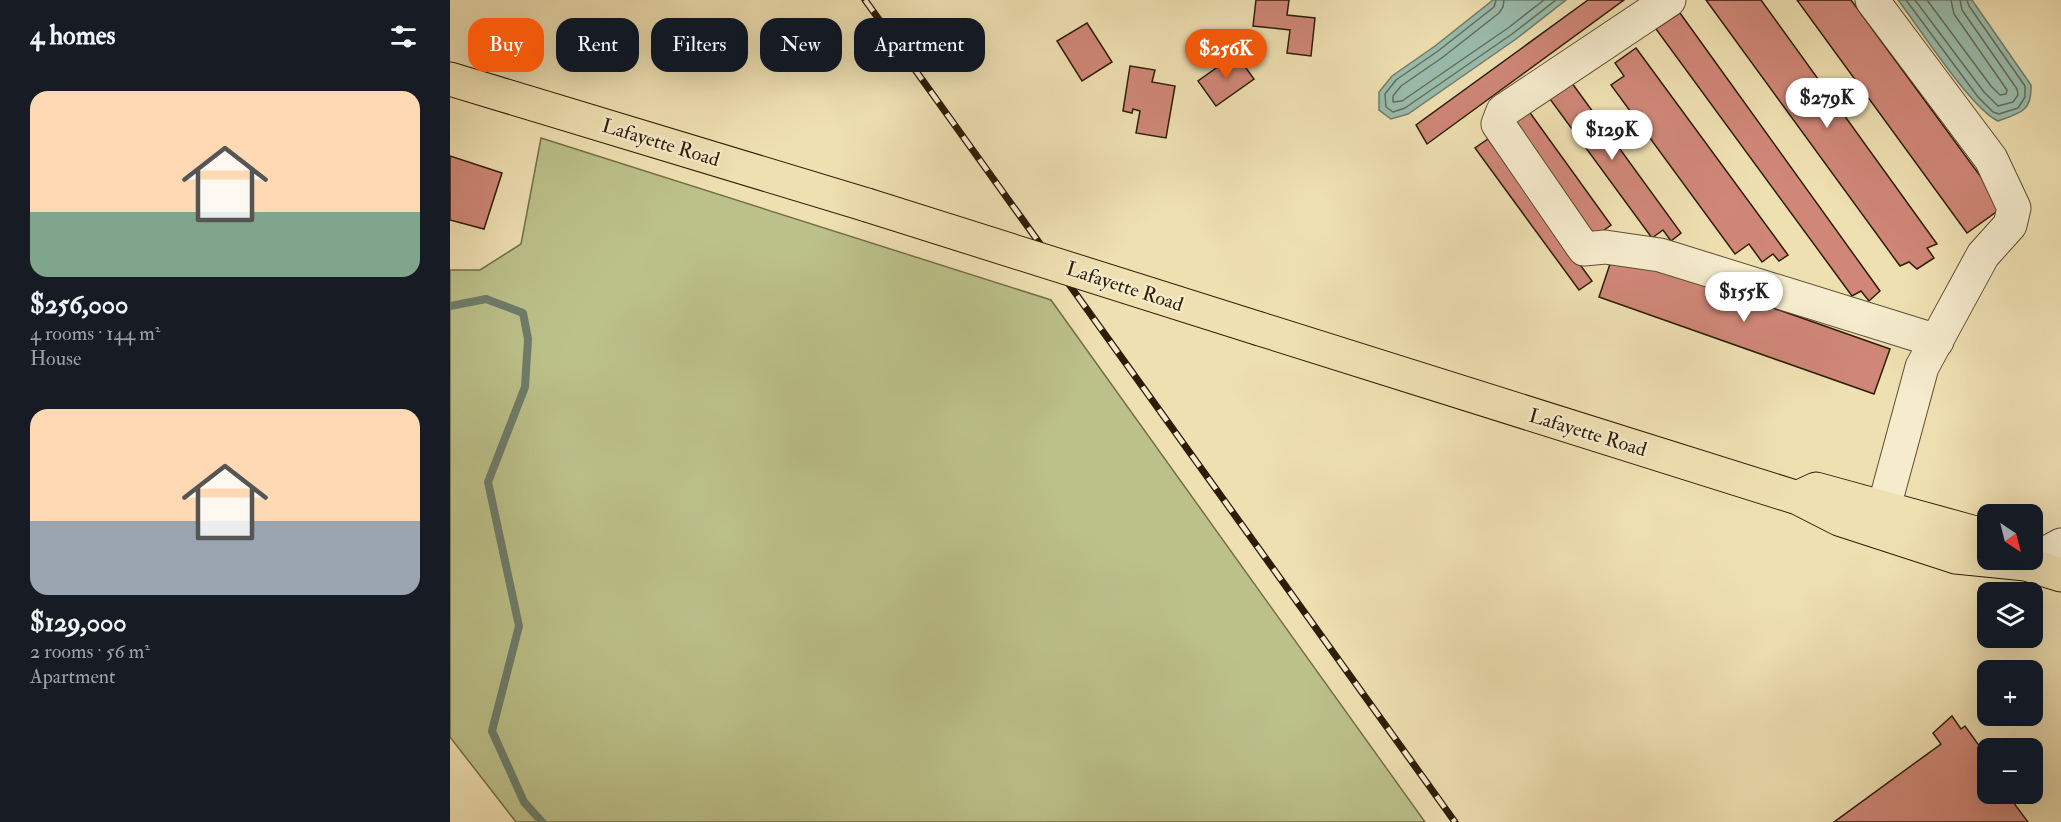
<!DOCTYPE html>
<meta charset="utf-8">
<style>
:root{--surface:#171b24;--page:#242831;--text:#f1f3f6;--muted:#9ea1a6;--accent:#ea580c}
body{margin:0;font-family:"IM FELL Double Pica",serif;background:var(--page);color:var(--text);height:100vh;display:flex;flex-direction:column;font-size:22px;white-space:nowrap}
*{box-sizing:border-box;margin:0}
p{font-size:20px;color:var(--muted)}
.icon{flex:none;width:33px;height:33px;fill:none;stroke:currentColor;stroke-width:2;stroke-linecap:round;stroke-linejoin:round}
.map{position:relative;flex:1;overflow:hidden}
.sheet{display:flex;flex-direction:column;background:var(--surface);width:450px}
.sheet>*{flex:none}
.guide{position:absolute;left:18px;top:18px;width:570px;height:54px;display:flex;gap:12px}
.needle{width:39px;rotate:145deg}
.buttons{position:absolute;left:1527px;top:504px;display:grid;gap:12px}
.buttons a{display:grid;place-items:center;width:66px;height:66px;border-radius:12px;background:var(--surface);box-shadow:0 6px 24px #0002;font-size:30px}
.price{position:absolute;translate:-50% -51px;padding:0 14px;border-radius:21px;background:#fff;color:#222;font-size:20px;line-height:39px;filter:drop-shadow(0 2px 3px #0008)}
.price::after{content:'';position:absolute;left:50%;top:36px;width:18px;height:14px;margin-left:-9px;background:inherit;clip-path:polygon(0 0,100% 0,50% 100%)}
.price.current{background:var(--accent);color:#fff}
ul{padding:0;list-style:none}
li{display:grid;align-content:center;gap:12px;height:318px;padding:0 30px}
li span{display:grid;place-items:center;height:186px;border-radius:18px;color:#555}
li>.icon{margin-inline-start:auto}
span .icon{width:108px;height:108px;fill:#fffc;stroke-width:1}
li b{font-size:26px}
h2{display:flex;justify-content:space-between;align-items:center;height:72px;padding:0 30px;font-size:26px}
.pill{padding:0 21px;border-radius:18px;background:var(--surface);box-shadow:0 6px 24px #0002;font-size:21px;line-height:54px}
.pill.current{background:var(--accent);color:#fff}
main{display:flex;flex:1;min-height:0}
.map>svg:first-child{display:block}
</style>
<main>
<section class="sheet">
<h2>4 homes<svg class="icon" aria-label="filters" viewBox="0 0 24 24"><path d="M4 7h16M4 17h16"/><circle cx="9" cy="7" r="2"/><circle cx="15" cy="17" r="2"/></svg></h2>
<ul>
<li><span style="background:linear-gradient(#ffd9b3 65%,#7fa58c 0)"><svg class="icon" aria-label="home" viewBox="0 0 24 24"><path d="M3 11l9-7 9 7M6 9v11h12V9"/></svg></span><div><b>$256,000</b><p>4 rooms · 144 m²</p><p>House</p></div></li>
<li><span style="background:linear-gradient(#ffd9b3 60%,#9aa5b1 0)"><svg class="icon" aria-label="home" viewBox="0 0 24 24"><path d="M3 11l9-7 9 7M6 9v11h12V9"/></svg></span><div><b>$129,000</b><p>2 rooms · 56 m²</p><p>Apartment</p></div></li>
</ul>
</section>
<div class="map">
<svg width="1611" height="822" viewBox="0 0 1611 822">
<rect width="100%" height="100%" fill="#efe0b2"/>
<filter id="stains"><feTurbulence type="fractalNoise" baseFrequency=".00333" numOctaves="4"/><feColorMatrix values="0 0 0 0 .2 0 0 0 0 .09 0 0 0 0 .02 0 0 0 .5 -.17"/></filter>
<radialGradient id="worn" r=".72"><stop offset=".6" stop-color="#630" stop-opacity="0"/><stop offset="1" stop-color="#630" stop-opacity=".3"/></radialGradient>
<polygon fill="#bcc18a" stroke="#746f48" stroke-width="1.5" points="91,138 601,300 975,822 66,822 0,737 0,270 30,270 71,244"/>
<g fill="#9abdae" stroke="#6e7d6b" stroke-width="1.5">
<polygon points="1043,0 1116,0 1066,39 958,114 941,119 929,110 929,92 942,76 985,46"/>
<path d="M 1448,0 L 1522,0 L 1581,85 C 1582,111 1571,113 1548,121 C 1521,109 1469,27 1448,0 Z"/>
</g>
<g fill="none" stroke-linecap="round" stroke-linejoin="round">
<g stroke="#646d5a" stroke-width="1.5">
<polyline points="1046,0 1044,7 988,51 946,80 935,94 936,107 943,112 955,108 1062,34 1106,0"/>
<polyline points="1054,0 1053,7 1049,13 993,57 951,86 943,96 943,102 952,101 1058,28 1094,0"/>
<polyline points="1456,0 1528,97 1543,112 1549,114 1568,108 1575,97 1575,86 1519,6 1517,0"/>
<polyline points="1465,0 1534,92 1548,106 1563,102 1568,95 1567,89 1512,10 1510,0"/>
<polyline points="1477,0 1541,86 1550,95 1556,94 1557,90 1504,14 1501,0"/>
</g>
<polyline stroke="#6e7d6b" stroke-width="8" points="0,306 36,299 73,313 78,339 75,387 38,482 69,626 42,731 74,802 92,822"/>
</g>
<g fill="#d08778" stroke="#2d1d06" stroke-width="1.5">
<polygon points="806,0 839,0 837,15 865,18 861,56 837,53 840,30 803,26"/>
<polygon points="1138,0 1174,0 977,144 966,125"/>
<polygon points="1256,0 1311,0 1487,244 1477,248 1484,258 1467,269 1459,262 1450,266"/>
<polygon points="1347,0 1401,0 1553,207 1517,233"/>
<polygon points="1230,13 1430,291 1419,301 1411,291 1402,296 1206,29"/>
<polygon points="637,23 662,62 632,81 607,41"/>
<polygon points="1186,48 1338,255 1329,261 1323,254 1312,262 1299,244 1285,254 1161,85 1174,76 1165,63"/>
<polygon points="786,54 804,79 766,106 748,81"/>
<polygon points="680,66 705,70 702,82 725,86 716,138 686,133 690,111 683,109 682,113 673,111"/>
<polygon points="1119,79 1231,233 1221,241 1213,230 1202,238 1097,95"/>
<polygon points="1078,110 1161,225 1143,238 1060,123"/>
<polygon points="1038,139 1142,281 1129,290 1025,148"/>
<polygon points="0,156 52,173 34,229 0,220"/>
<polygon points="1164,252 1440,349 1424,394 1149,297"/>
<polygon points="1502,716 1511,729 1515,726 1538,758 1538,794 1557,794 1578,822 1384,822 1491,744 1483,733"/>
</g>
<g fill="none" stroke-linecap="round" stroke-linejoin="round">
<g stroke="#5e4e31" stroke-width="35">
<g id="minor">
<polyline points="1219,0 1053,111 1048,124 1134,249 1155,247 1210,255 1487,341"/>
<polyline points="1422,0 1541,159 1564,208 1560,225 1533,255 1472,367 1434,507"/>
<polyline points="1576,564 1611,545"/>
</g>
</g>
<g stroke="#2d1d06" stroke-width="35">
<g id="major">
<polyline points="0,79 417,205"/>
<polyline points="810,329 1348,498 1389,519 1506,557 1576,564 1611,575"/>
<polyline points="1351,496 1366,489 1522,532 1538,540"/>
</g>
</g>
<use href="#minor" stroke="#f5ebcd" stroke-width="33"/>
<use href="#major" stroke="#efe0b2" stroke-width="33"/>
<g stroke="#2d1d06" stroke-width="7">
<polyline id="rail" points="415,0 1005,822"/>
</g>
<use href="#rail" stroke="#f5ebcd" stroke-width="4.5" stroke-dasharray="14" stroke-linecap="butt"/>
<g stroke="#2d1d06" stroke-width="35" stroke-linecap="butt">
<polyline id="major-bridge" points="417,205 810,329"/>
</g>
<use href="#major-bridge" stroke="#efe0b2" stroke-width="33"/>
</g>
<g text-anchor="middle" stroke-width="4.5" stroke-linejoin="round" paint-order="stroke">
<g font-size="20" fill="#2d1d06" stroke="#f5ebcd">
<text transform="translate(211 142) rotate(17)" y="7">Lafayette Road</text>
<text transform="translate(675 286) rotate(18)" y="7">Lafayette Road</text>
<text transform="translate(1138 432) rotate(17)" y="7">Lafayette Road</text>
</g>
</g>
<rect width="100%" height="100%" filter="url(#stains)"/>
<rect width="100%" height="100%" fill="url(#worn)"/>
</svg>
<div class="buttons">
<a><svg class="needle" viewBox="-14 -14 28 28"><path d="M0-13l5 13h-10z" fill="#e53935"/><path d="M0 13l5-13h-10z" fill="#9ea1a6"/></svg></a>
<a><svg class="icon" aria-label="layers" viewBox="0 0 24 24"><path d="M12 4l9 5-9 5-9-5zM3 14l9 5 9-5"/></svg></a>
<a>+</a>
<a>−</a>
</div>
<b class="price current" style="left:776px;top:80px">$256K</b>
<b class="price" style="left:1377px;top:129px">$279K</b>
<b class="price" style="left:1162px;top:161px">$129K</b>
<b class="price" style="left:1294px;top:323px">$155K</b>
<div class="guide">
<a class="pill current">Buy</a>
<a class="pill">Rent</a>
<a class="pill">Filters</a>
<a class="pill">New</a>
<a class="pill">Apartment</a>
</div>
</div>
</main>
